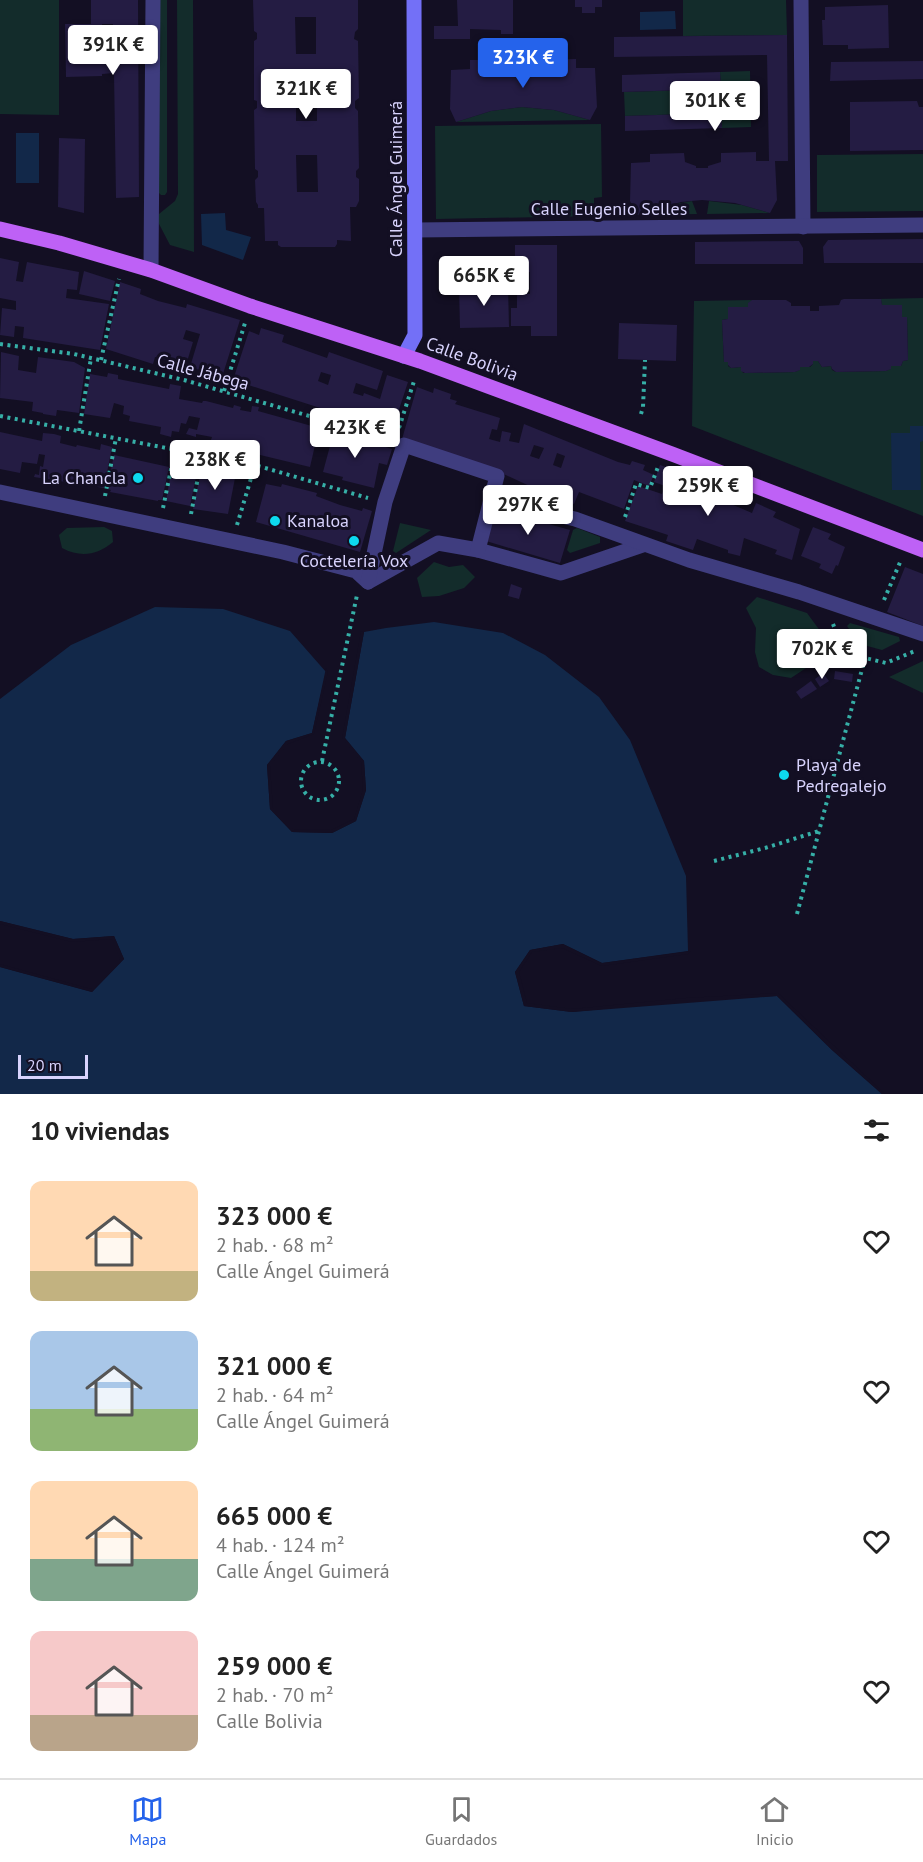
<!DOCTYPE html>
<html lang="es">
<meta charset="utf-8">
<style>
:root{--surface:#fff;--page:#f6f6f6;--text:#222;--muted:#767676;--line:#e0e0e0;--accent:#2563eb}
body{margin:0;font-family:"PT Sans",sans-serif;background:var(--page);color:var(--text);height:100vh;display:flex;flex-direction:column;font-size:22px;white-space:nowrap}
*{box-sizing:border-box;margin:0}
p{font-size:20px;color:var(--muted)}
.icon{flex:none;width:33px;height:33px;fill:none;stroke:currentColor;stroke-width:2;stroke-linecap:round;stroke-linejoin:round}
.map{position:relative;height:1094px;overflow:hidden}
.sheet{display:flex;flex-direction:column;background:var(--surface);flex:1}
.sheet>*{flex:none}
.scale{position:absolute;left:18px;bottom:15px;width:70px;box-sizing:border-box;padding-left:6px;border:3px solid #d8d3fd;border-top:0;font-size:16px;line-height:21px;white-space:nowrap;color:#d8d3fd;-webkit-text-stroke:4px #130f23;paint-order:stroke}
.price{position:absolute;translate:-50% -51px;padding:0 14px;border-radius:6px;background:#fff;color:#222;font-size:20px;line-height:39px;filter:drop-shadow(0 2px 3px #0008)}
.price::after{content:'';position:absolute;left:50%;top:36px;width:18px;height:14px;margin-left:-9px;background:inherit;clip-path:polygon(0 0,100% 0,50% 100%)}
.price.current{background:var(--accent);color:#fff}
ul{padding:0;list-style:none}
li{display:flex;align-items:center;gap:18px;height:150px;padding:0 30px}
li span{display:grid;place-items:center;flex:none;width:168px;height:120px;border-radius:12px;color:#555}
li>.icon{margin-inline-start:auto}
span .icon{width:72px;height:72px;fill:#fffc;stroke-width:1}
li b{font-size:26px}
h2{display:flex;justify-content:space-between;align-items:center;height:72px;padding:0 30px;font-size:26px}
.tabs{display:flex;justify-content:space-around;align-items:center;height:84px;border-top:2px solid var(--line);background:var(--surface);font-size:16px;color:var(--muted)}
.tabs a{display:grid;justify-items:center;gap:3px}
.tabs .current{color:var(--accent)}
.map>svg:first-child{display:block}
</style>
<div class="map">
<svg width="923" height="1094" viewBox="0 0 923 1094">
<rect width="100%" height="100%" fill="#130f23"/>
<g fill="#132c2b">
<polygon points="0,0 59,0 59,115 0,114"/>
<polygon points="158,0 167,0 167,192 165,195 161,195 158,192"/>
<polygon points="177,0 193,0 194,252 170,245 158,222 159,214 175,201 178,194"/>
<polygon points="683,0 786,0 787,35 683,36"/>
<polygon points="750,71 751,127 722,128 721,113 625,116 624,92 721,89 720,72"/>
<polygon points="522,107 554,110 590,120 456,122 491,111"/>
<polygon points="601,124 602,197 594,198 594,216 436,219 435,126"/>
<polygon points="923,154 923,211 817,212 817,155"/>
<polygon points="692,201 697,214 637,215 650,209"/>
<polygon points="709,201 742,205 770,213 707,214"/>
<polygon points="923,298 923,426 910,426 910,433 892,433 923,441 923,516 692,426 694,301 752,300 748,307 728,307 728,319 722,320 724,362 728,362 728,366 731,368 741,367 743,373 795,372 799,370 800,367 810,367 813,364 813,361 818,361 822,367 831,366 832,370 836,372 886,371 890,369 891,366 901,366 903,361 908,360 907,318 902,317 902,305 882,305 881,300 877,299"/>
<polygon points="400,523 431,530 396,553 393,551"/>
<path d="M 104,527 L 112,531 L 113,542 C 97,555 81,558 62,548 L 59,535 L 67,528 Z"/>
<polygon points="577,528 600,537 600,543 570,553 567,550 573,530"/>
<polygon points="434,562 449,567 463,565 475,577 464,588 439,596 422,597 417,578"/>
<polygon points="757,597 807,613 843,662 806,668 791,678 773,675 759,667 755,652 756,628 746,608"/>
<polygon points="850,623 899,637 900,641 882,650 860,644 847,626"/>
<polygon points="923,661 923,693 889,677"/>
</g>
<g fill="#122849">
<polygon points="675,11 676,29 640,30 640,12"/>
<rect x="16" y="133" width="23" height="50"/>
<polygon points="225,213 226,230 251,237 243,260 202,245 201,214"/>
<polygon points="910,426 923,426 923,441 920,442 921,490 892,490 891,433 910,433"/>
<polygon points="155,607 223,609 290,631 326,672 312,733 286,741 267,765 270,809 292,832 332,833 356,821 366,790 364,761 345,738 364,632 386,628 434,622 503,633 545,655 599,697 630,740 686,876 688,951 602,963 563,944 530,950 515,972 524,1006 572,1012 686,1001 777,996 832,1050 882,1094 0,1094 0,967 92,992 124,959 114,936 73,939 0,921 0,699 71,645"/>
</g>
<g fill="#130f23">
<polygon points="361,631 364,632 345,738 364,761 366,790 356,821 332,833 292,832 270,809 267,765 286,741 312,733 326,668 328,672 314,734 288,744 270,766 273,808 293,829 331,830 354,819 363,789 361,762 342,738"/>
<polygon points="0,921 73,939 114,936 124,959 92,992 0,967 0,964 91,989 120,959 112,939 72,942 0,924"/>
<polygon points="563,944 602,963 691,951 688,954 602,966 562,948 532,952 519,972 527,1003 572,1009 686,998 778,993 885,1094 882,1094 832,1050 777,996 572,1012 524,1006 515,972 530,950"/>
</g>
<g fill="#241c43" fill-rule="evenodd">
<path d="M 91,0 L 138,0 L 139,197 L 116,198 L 114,73 L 102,74 L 102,76 L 66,77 L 65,24 L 91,24 ZM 102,24 L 113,24 L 113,57 L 102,57 ZM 84,31 L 93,31 L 93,43 L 85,44 Z"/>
<path d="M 253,0 L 358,0 L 358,29 L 355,32 L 354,39 L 358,41 L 359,98 L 355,101 L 355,108 L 358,111 L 359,168 L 356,171 L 356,177 L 359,179 L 359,201 L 356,207 L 350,207 L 351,241 L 337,240 L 337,244 L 335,247 L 281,247 L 278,245 L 278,241 L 265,241 L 264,208 L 258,208 L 258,205 L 256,202 L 255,180 L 258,177 L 258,171 L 255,169 L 254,110 L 257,108 L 257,101 L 254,100 L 254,41 L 257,39 L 257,33 L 254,31 ZM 295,17 L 316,17 L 316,54 L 296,54 ZM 296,88 L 317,88 L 317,121 L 296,121 ZM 296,155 L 317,155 L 318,192 L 297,192 Z"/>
<polygon points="457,0 513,0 513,34 501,34 501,30 470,29 470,39 434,39 434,26 458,26"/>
<polygon points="575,0 602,0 602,7 595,7 595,13 582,13 582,7 575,7"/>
<polygon points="888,5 889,48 848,49 848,45 823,45 822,20 825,20 825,7"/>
<polygon points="787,35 788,161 775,161 777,200 770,213 735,203 702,200 681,202 637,215 630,201 631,163 650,162 650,154 684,153 685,162 696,166 696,168 708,168 708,166 721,162 721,153 756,152 756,161 769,161 767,55 614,57 614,37"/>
<polygon points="576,59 576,68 595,68 597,107 590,120 554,110 522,107 491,111 456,122 450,109 451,70 470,69 470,60 504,60 504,69 516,73 516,75 528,75 528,73 541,69 541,60"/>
<polygon points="923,61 923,79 830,81 831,62"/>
<polygon points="720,72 721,89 622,92 622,75"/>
<polygon points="917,101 919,107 923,107 923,150 850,151 850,102"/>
<polygon points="721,113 722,128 625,131 625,116"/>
<polygon points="59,138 85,139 84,213 58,207"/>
<polygon points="923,239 923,263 824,263 823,247 828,240"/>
<polygon points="799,241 803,248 803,264 695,264 695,242"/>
<polygon points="515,245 557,245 557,336 531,336 531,326 511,326 511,308 517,308 517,294 530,294 530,272 515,272"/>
<polygon points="0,258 19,262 16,281 23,282 27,262 79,272 77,290 67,289 66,298 109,304 100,350 23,338 24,327 15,326 14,337 0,335 2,308 16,310 16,301 0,298"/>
<polygon points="84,271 115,281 110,301 79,294"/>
<polygon points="120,282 141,289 140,294 158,301 186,308 187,304 240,320 222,377 190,367 200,334 186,330 183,339 193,342 186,365 155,357 153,364 106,349"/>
<polygon points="508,286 509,327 460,328 459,287"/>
<polygon points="844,299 881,299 882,305 902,305 902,317 907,317 908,360 903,361 901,366 891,366 891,369 886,371 836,372 832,369 831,366 822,367 818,361 813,361 813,364 809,367 800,367 800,370 795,372 745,373 741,371 741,367 731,368 728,365 728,362 724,362 722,320 728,319 728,307 748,307 748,303 752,300 786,300 791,303 791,306 810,306 810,311 819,311 819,306 839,305 841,300"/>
<polygon points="619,323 677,325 676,361 618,359"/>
<path d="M 261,328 L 284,335 L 282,342 L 310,352 L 327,358 L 329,352 L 383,371 L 377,390 L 356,383 L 353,393 L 363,396 L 364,393 L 380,399 L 387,375 L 408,382 L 392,431 L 233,380 L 249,331 L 259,335 ZM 321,372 L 331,375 L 328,385 L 318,381 Z"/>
<polygon points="1,352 19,356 18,370 36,373 38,357 74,362 85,368 79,413 57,410 56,416 43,414 43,413 32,411 33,402 0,398"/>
<polygon points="108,373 118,375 118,379 169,389 170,384 181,386 179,399 202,403 203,401 206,401 233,408 234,405 241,407 240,410 251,412 252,406 259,407 258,411 319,428 310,467 248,452 249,450 222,445 222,444 211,440 212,437 196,434 196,437 186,434 189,428 197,430 200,418 189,416 186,424 181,423 179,432 172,431 171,437 160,434 161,427 129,421 130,416 123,414 124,406 114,403 110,418 84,414 90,374 107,377"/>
<path d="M 417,387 L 433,393 L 434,388 L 451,394 L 450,399 L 457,401 L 455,404 L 500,418 L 497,430 L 492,429 L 489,439 L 500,442 L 502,431 L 511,433 L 509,441 L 519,443 L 524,424 L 618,462 L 630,465 L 632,461 L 645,465 L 643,470 L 654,475 L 649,486 L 634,480 L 624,509 L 579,492 L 574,504 L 549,495 L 482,464 L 402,439 ZM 534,445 L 544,448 L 539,459 L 530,456 ZM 557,453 L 565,456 L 561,468 L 553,465 Z"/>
<polygon points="334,431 392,449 387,465 379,463 374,488 342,480 343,477 323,472"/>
<polygon points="0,432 42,441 43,433 54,434 61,436 60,443 76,447 77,445 100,450 101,444 112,447 104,488 34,477 35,474 39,475 40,466 43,467 45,455 39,454 37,464 22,462 20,473 0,469"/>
<polygon points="114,455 169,467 162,500 158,500 158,501 110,492 111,490 107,489"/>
<polygon points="660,465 672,469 669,479 682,484 685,474 699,479 698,482 734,496 731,504 752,513 756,503 776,512 773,517 800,529 792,560 775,554 777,550 744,538 740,556 728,553 728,550 697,539 693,550 666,541 668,535 625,521 638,486 662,494 665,486 654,482"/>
<polygon points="202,466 236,473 228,514 193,509"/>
<polygon points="172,467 179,467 197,472 190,506 166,501"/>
<polygon points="266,484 281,487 282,484 317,493 316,496 340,505 362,511 363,508 372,511 360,552 256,522"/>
<polygon points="496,509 570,530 560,563 486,541"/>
<polygon points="813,527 831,534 828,539 845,547 838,566 836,565 832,574 819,568 821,564 801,556"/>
<polygon points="905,567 923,574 923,626 887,612"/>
<polygon points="511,584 522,588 519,599 508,596"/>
<polygon points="835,671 853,674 852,682 834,679"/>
<polygon points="823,673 829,681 820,687 815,679"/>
<polygon points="811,681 817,689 801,699 796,692"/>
</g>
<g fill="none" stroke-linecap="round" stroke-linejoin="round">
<g stroke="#36afa7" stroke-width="4" stroke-dasharray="3 4.5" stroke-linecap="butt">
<polyline points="0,344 74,354 184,380 386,438"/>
<polyline points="101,360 119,279"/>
<polyline points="224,391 245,323"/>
<polyline points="641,414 643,407 645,360"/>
<polyline points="0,416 255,465 368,498"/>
<polyline points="399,428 415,378"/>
<polyline points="79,431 91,358"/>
<polyline points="105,496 116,438"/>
<polyline points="163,508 175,450"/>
<polyline points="191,514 202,456"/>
<polyline points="625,517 636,484 650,488 658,467"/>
<polyline points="237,525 255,465"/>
<polyline points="884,600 901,560"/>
<polyline points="833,624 839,640 857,656 886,663 915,651"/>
<polyline points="322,761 357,595"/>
<circle cx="320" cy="781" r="19"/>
<polyline points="714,861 765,848 819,831"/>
<polyline points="797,914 865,658"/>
</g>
<g stroke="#3f3d7f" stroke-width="15">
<polyline points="801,0 803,227"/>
<polyline points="415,230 923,225"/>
<polyline points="151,270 153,0"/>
<polyline points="0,492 283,552 356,571 368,582 438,543 478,550 561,573 643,545"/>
<polyline points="492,500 575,519 689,560 799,592 923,634"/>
<polyline points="368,582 385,502 404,445 497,476 478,550"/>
</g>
<polyline stroke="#7370f7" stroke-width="15" points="404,356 415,335 414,0"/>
<polyline stroke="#be61f6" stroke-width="15" points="0,229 59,243 151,270 250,306 420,361 672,454 923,550"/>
</g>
<g fill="#0dd9ef" stroke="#130f23" stroke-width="2">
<circle cx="138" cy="478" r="6"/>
<circle cx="275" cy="521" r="6"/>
<circle cx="354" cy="541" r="6"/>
<circle cx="784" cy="775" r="6"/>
</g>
<g text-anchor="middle" stroke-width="6" stroke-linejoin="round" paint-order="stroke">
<g font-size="18" fill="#d8d3fd" stroke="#130f23">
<text transform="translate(396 179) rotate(-90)" y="6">Calle Ángel Guimerá</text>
<text x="609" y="215">Calle Eugenio Selles</text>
<text transform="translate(472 359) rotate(20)" y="6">Calle Bolivia</text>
<text transform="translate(203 372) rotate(15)" y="6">Calle Jábega</text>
</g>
<g font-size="18" fill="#d8d3fd" stroke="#130f23" text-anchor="start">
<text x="126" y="484" text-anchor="end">La Chancla</text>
<text x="287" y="527">Kanaloa</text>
<text x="354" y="567" text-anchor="middle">Coctelería Vox</text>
<text x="796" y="771">Playa de<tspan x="796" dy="21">Pedregalejo</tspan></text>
</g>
</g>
</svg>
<div class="scale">20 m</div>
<b class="price" style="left:113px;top:76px">391K €</b>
<b class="price current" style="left:523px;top:89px">323K €</b>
<b class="price" style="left:306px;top:120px">321K €</b>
<b class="price" style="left:715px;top:132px">301K €</b>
<b class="price" style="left:484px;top:307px">665K €</b>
<b class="price" style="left:355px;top:459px">423K €</b>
<b class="price" style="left:215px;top:491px">238K €</b>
<b class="price" style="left:708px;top:517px">259K €</b>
<b class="price" style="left:528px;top:536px">297K €</b>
<b class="price" style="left:822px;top:680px">702K €</b>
</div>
<section class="sheet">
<h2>10 viviendas<svg class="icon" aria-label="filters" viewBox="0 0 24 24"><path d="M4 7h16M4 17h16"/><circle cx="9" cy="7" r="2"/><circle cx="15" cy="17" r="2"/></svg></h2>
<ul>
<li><span style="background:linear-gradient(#ffd9b3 75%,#c2b280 0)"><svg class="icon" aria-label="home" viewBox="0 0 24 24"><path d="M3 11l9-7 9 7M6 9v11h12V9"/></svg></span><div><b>323 000 €</b><p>2 hab. · 68 m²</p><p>Calle Ángel Guimerá</p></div><svg class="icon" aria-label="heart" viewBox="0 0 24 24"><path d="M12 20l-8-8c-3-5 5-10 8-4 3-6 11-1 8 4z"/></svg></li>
<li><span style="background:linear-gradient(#a9c7e8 65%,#8fb573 0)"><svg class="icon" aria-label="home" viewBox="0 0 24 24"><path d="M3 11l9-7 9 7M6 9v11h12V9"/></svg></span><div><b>321 000 €</b><p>2 hab. · 64 m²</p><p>Calle Ángel Guimerá</p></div><svg class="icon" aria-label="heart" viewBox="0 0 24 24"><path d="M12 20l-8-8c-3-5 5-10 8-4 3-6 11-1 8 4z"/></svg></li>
<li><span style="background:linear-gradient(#ffd9b3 65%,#7fa58c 0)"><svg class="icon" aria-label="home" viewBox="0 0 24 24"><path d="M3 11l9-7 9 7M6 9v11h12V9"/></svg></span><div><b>665 000 €</b><p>4 hab. · 124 m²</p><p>Calle Ángel Guimerá</p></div><svg class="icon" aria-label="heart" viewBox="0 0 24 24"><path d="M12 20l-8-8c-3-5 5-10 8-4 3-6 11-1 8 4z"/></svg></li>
<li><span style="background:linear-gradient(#f6c9c9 70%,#b9a48a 0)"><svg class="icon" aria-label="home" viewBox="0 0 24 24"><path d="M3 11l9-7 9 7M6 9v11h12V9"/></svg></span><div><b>259 000 €</b><p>2 hab. · 70 m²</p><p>Calle Bolivia</p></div><svg class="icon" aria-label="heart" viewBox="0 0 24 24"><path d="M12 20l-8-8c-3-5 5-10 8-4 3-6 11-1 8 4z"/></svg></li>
</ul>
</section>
<nav class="tabs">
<a class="current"><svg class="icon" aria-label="map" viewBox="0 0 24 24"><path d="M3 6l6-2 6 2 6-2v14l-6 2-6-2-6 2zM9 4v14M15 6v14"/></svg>Mapa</a>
<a><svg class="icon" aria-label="saved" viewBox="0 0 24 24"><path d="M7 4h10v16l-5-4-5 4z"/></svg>Guardados</a>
<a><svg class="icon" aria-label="home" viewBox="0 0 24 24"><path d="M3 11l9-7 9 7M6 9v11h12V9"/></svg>Inicio</a>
</nav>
